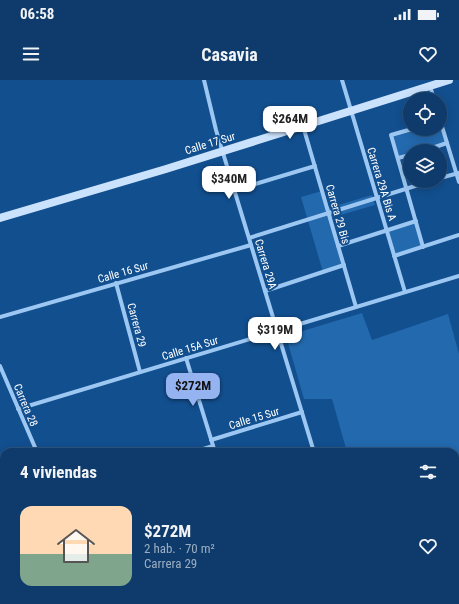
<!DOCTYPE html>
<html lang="es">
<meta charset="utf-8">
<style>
:root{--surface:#0e3b6b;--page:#1c4673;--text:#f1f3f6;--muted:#9badc1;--line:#2e557e;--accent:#95b2f1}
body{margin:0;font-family:"Roboto Condensed",sans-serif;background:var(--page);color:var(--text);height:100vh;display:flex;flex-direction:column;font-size:15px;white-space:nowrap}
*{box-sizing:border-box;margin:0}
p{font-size:13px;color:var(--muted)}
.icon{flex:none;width:22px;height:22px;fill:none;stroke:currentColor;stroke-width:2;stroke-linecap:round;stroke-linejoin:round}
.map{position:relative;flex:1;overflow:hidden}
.drawer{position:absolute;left:0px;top:368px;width:459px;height:156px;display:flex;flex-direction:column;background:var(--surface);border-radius:12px 12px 0 0;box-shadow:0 2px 10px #0003,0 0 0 1px var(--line)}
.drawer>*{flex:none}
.fabs{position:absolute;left:403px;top:12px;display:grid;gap:8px}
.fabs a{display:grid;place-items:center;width:44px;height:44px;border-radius:50%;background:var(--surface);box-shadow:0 2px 10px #0003,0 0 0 1px var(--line);font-size:20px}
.price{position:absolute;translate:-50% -34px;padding:0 9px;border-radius:8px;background:#fff;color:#222;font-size:13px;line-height:26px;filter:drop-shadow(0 1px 2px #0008)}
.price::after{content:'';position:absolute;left:50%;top:24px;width:12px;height:9px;margin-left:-6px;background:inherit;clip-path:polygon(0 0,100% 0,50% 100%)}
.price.on{background:var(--accent);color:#111}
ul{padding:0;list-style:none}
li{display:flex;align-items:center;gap:12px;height:100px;padding:0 20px}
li+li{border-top:1px solid var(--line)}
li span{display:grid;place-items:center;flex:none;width:112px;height:80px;border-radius:12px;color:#555}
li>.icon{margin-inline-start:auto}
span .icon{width:48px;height:48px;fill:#fffc;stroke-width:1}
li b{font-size:17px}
h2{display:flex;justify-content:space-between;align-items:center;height:48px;padding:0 20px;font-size:17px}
.status{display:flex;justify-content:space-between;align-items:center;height:28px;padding:0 20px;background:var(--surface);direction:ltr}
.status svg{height:11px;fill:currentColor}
header{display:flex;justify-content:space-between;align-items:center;height:52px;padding:0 20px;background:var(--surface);font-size:18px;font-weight:700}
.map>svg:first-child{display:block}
</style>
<div class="status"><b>06:58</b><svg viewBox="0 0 49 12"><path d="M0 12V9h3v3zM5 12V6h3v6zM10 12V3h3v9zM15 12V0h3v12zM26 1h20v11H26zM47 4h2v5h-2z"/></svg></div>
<header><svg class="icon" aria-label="menu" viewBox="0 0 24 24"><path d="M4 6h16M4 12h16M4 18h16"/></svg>Casavia<svg class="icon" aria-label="heart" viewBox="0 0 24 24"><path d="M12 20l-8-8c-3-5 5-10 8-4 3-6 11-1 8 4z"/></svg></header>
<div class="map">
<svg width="459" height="524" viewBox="0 0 459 524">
<rect width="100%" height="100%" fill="#124f8f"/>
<g fill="#2369ae">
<polygon points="440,44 446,63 420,71 410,71 410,74 399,77 392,55 414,49 440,49"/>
<polygon points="322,111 328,128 372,115 375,125 330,138 344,185 323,192 301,117"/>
<polygon points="416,141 423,167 394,176 386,150"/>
<polygon points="362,233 372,260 448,234 459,274 459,524 368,524 367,520 455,520 455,372 347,372 332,319 304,319 286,256"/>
</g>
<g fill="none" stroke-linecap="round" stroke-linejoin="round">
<g stroke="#9cc7f2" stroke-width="4">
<polyline points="204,0 216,50 314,372"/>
<polyline points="342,0 405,212"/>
<polyline points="430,6 434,19"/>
<polyline points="440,40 459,102"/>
<polyline points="303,46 356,227"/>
<polyline points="412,49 391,55 423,167"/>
<polyline points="423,71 447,63"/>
<polyline points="398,78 410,75"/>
<polyline points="440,98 459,93"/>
<polyline points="235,110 315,86"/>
<polyline points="249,158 431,101"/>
<polyline points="338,166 416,141"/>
<polyline points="394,176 459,155"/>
<polyline points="116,203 140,292"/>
<polyline points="265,211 344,185"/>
<polyline points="0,237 251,165"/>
<polyline points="186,278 215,372"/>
<polyline points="0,286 37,372"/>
<polyline points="18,329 459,196"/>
<polyline points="211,360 302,332"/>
<polyline points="194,372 213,366"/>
<polyline points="0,432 4,431"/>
<polyline points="103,520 104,524"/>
<polyline points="260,520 262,524"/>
<polyline points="358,520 360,524"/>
</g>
<g stroke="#cae2fc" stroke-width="8">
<polyline points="0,138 166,89 449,0"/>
<polyline points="0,520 2,524"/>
</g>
</g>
<g text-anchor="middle" stroke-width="4" stroke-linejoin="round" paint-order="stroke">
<g font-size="11" fill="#fff" stroke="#124f8f">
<text transform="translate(210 63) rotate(-17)" y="4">Calle 17 Sur</text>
<text transform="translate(382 104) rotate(73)" y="4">Carrera 29A Bis A</text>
<text transform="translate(338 134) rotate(74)" y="4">Carrera 29 Bis</text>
<text transform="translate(266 184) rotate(73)" y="4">Carrera 29A</text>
<text transform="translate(123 192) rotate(-16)" y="4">Calle 16 Sur</text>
<text transform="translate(137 245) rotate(75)" y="4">Carrera 29</text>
<text transform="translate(190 268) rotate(-17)" y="4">Calle 15A Sur</text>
<text transform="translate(26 325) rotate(67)" y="4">Carrera 28</text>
<text transform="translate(254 338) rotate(-17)" y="4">Calle 15 Sur</text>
</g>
</g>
</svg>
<div class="fabs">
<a><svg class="icon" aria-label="locate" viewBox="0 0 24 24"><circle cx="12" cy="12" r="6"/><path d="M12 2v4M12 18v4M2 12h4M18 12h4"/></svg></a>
<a><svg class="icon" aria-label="layers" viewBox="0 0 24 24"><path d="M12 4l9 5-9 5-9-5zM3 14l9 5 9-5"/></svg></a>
</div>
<b class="price" style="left:290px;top:60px">$264M</b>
<b class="price" style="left:229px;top:120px">$340M</b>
<b class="price" style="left:275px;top:271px">$319M</b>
<b class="price on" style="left:193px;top:327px">$272M</b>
<section class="drawer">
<h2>4 viviendas<svg class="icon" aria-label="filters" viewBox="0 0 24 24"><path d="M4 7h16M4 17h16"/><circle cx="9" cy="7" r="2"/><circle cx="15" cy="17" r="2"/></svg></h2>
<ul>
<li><span style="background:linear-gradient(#ffd9b3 60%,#7fa58c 0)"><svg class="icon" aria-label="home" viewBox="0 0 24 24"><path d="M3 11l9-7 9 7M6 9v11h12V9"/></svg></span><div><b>$272M</b><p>2 hab. · 70 m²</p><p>Carrera 29</p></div><svg class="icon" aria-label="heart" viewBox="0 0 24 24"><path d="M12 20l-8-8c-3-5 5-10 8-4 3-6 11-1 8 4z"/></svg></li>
</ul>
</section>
</div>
